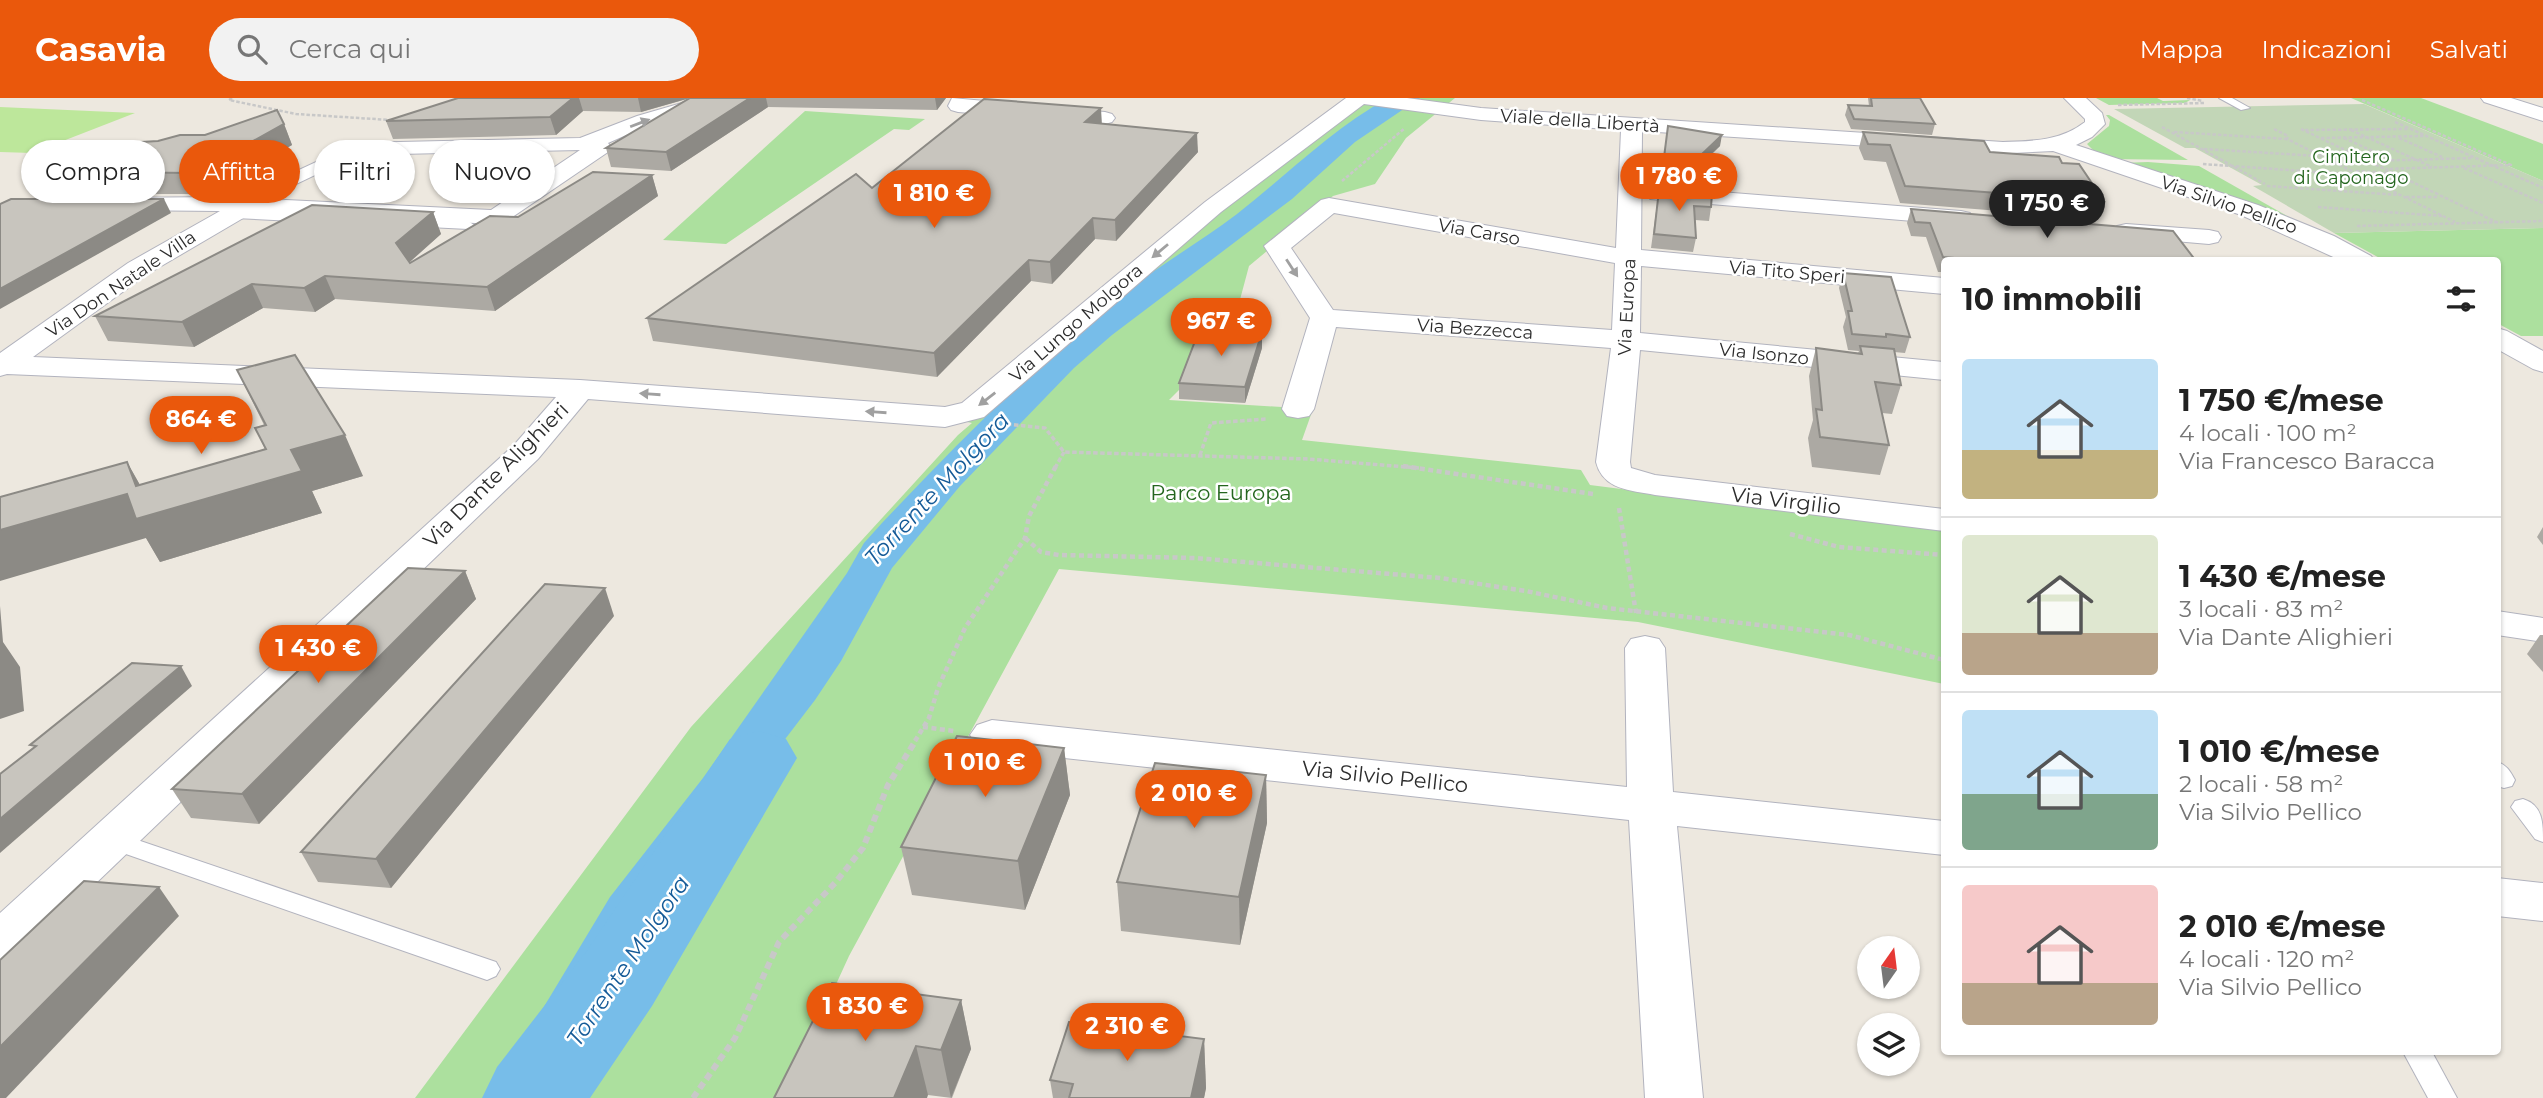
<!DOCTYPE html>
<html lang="it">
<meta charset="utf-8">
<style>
:root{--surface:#fff;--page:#f2f2f2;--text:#222;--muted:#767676;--line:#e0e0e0;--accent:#ea580c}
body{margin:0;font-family:Montserrat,sans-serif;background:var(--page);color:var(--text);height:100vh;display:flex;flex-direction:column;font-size:26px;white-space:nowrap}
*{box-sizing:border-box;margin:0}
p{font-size:23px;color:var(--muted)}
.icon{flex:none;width:38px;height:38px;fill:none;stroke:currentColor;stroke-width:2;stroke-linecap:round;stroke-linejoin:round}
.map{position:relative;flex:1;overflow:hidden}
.details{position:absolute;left:1941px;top:159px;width:560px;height:798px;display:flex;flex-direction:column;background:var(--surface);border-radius:7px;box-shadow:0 2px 5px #0004}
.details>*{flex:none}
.banner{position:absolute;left:21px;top:42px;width:665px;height:63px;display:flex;gap:14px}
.needle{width:46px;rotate:14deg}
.fabs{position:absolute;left:1857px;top:838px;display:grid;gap:14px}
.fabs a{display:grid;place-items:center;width:63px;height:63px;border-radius:50%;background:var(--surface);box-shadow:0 2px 5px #0004;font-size:35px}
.price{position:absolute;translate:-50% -60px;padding:0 16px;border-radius:24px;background:var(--accent);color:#fff;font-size:23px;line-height:46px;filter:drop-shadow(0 2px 4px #0008)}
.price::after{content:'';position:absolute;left:50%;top:42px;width:21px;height:16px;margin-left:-10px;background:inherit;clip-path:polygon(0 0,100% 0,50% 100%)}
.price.current{background:#222;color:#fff}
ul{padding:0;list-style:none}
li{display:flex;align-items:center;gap:21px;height:175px;padding:0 21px}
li+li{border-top:2px solid var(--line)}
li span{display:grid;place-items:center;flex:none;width:196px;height:140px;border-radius:7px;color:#555}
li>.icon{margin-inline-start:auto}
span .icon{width:84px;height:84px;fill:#fffc;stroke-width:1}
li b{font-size:30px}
h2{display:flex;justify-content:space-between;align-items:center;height:84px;padding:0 21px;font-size:30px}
.pill{padding:0 24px;border-radius:32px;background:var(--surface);box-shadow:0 2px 5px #0004;font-size:24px;line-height:63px}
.pill.current{background:var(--accent);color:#fff}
header{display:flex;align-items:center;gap:42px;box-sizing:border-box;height:98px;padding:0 35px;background:var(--accent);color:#fff}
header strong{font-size:33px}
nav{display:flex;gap:38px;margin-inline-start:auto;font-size:24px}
.search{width:490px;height:63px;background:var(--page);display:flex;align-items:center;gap:18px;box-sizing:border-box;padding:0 24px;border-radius:38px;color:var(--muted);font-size:26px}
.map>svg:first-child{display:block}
</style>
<header>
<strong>Casavia</strong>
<div class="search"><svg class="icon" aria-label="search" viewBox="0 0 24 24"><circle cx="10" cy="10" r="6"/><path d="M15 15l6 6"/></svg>Cerca qui</div>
<nav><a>Mappa</a><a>Indicazioni</a><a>Salvati</a></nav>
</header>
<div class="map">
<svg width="2543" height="1000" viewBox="0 0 2543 1000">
<rect width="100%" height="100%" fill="#ede8df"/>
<g fill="#ace09e">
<polygon points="1370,0 1455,0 1406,40 1375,86 1333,98 1249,168 1234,224 1220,251 1169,302 1313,311 1302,342 1581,372 1590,387 1944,432 1944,586 1638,524 1059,471 849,858 784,1000 415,1000 691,629 958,337 972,325 958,322 1355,7"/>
<polygon points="2096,0 2157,0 2163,3 2190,2 2185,5 2109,7"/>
<polygon points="2351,0 2421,0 2543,46 2543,83"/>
<polygon points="805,13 925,21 909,32 894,31 726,146 663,142"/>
<polygon points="2106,17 2109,17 2188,62 2109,61 2096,55 2087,46 2109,28 2110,22"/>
<polygon points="2148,64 2199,68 2301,126 2120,65"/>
<polygon points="2543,130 2543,238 2521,238 2497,225 2497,163 2385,163 2334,135"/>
</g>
<polygon fill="#c2d6b7" points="2364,6 2543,83 2543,130 2334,135 2253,88 2262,87 2195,50 2185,50 2114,11"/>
<polygon fill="#bde79b" points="0,9 135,15 32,55 0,54"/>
<path fill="#77bde9" d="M 1388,0 L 1420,0 L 1355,44 L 1292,101 L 1112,237 L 1074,270 L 960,388 L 892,470 L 841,563 L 815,602 L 682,776 L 555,1000 L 489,1000 L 610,799 L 703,680 L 847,475 L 864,445 L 882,425 C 959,344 1036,265 1124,195 C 1160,167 1200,144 1237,116 C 1287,77 1332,31 1388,0 Z"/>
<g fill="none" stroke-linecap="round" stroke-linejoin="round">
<polygon fill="#77bde9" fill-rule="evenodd" points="758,633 786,641 797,660 652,908 590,1000 482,1000 497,969 586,854 730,641"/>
<g stroke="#b2b3be" stroke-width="2">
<g id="service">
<polygon points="2219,0 2232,0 2250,10 2241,12"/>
<polygon points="239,113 313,116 319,120 313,124 235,120 235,114"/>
<polygon points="413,121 468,123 474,127 468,131 409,128 409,122"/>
<path d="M 2497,664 C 2507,667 2510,673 2515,682 L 2512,688 L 2504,690 L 2497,688 Z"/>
<path d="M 2523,701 C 2543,707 2543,725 2543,744 L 2535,741 L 2511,709 L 2515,703 Z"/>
<polygon points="111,733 496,864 500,871 496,878 487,882 103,748 99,742 103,736"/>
<polygon points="2403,954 2432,954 2457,1000 2428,1000"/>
</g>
</g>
<g stroke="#b2b3be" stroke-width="2">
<polygon id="pedestrian" points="355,46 361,47 363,51 361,55 242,112 230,112 227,108 230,104"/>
</g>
<g stroke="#b2b3be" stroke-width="2">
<g id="minor">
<path d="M 699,0 L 731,0 L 728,4 L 651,26 L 608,45 L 611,49 L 608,54 L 505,124 L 496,126 L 286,116 L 245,119 L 146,177 L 33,259 L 580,282 L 945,309 L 962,305 L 1205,104 L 1346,0 L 1407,0 L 1481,10 L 2003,44 C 2032,43 2061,43 2085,24 L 2085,21 L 2064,0 L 2086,0 L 2102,15 L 2105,26 L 2092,39 L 2076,47 L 2258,107 L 2334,138 L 2371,158 L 2375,163 L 2342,163 L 2241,117 L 2053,53 L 1990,56 L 1642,33 L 1641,152 L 1944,180 L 1944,196 L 1641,168 L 1640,235 L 1944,264 L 1944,282 L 1640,252 L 1630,364 L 1631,370 L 1655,377 L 1944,411 L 1944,433 L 1655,397 C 1630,392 1603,392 1596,364 L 1611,250 L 1336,229 L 1314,311 L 1309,318 L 1298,320 L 1287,318 L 1282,311 L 1310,220 L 1264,148 L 1321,102 L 1329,100 L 1616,150 L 1621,32 L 1481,22 L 1364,6 L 1221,114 L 984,319 L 945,329 L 588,301 L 538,361 L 18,860 L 0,866 L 0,815 L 514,347 L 556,299 L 7,276 L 0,278 L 0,255 L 128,165 L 220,113 L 114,112 L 106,110 L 102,105 L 106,100 L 223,99 L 246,104 L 286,102 L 491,112 L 580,52 L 355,57 L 347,56 L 344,51 L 347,46 L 355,45 L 580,40 L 637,18 ZM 1334,115 L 1615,165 L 1612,232 L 1333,212 L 1291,150 Z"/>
<polygon points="952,0 1105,14 1112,16 1115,20 1112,24 1105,26 958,14 951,12 948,8"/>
<polygon points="1658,89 1961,113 1970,115 1973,120 1970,125 1961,127 1650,101 1646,96 1650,91"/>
<polygon points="2126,126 2209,132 2218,134 2221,139 2218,144 2209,146 2117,138 2114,133 2117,128"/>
<polygon points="2497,230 2507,233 2543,253 2543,274 2533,271 2497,251"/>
<polygon points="2497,513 2543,520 2543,544 2497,537"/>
<polygon points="1645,538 1659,541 1665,550 1673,694 1944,723 1944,757 1677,728 1703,1000 1645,1000 1629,722 992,652 977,647 970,637 977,627 992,622 1627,689 1625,550 1631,541"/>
<polygon points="2497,780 2543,785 2543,823 2497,818"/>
</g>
</g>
<g stroke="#b2b3be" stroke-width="2">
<polygon id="tertiary" points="2481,0 2511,0 2543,10 2543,23 2484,4"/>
</g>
<g stroke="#c8c8c8" stroke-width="2.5" stroke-dasharray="3.5 2" stroke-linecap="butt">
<polyline points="232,0 229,2 296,16 390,22"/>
<polyline points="2187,0 2203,3"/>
<polyline points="2362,2 2511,67 2386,71"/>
<polyline points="2118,7 2204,5"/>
<polyline points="2395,24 2543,90"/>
<polyline points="2162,29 2265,86"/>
<polyline points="2274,31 2288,38 2287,41 2455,124"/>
<polyline points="2301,31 2496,124"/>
<polyline points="2305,32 2408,31"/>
<polyline points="2351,32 2432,69"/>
<polyline points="2174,34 2287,41"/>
<polyline points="2321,40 2424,38"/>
<polyline points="2344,40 2390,61"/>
<polyline points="2399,40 2442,59"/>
<polyline points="2204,51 2318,58"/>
<polyline points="2319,56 2352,55"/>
<polyline points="2369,63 2472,60"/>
<polyline points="2203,66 2360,77"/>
<polyline points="2464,70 2543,105"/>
<polyline points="2356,73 2389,75"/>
<polyline points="1342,83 1405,30"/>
<polyline points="2267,88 2399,97"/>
<polyline points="2406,99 2439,99"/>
<polyline points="2318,109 2442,118"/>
<polyline points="2357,128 2543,123"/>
</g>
<g stroke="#c8c8c8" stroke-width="3.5" stroke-dasharray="4.5 2.5" stroke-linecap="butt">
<polyline points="1007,326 1045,330 1064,354 1308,361 1419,370"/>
<polyline points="1200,357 1211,325 1267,321"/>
<polyline points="1055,370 1064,354"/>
</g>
<g stroke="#c8c8c8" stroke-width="4.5" stroke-dasharray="5 3.5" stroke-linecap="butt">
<polyline points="1403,368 1593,396"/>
<polyline points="1619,410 1636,515"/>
<polyline points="1790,436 1839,449 1944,457"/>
<polyline points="1025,440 1041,454 1059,457 1195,460 1440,480 1526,493 1607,510 1849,537 1944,562"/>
<polyline points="923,629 954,633"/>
<polyline points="915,643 929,620 938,590 965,530 1025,440 1029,418 1056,368"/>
</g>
<polyline stroke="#c8c8c8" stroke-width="6" stroke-dasharray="7 4.5" stroke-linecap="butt" points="693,1000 735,940 779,844 835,785 863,750 888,687 916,642"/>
<use href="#service" fill="#fff" fill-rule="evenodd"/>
<use href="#pedestrian" fill="#fff" fill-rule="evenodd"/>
<use href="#minor" fill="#fff" fill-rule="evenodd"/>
<use href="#tertiary" fill="#fff" fill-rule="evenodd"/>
</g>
<g fill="#aca9a3">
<polygon points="458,0 690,0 641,14 583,13 556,37 393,41 386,23"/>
<polygon points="690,0 946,0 937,12 768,9 671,73 611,69 606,50"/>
<polygon points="1868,0 1920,0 1935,26 1932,37 1851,31 1845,17 1848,7 1869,8"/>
<polygon points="284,26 292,47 205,96 98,96 87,74 158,43"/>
<polygon points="1102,26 1198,54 1116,143 1095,141 1052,186 1031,183 937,279 653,243 647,220 872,90"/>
<polygon points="1668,28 1720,48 1708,60 1713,79 1711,91 1660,87"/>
<polygon points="1863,34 2062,65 2104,103 2098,121 1900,105 1886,64 1864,62 1859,50"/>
<polygon points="652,77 658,98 495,213 335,201 315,214 263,210 194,249 108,243 95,218 433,114 441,136 410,164 410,165 518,119"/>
<polygon points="1657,106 1711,109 1709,123 1695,122 1696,140 1693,154 1651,150"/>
<polygon points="1911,111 2196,163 1944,163 1944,174 1938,174 1926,139 1911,138 1907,125"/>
<polygon points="1843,175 1910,239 1905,255 1894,254 1901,287 1892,316 1882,315 1889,347 1880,377 1812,369 1808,340 1813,322 1809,278 1816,250 1858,255 1859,253 1848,252 1843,229 1846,219 1839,190"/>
<polygon points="1262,250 1245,305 1179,301 1179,285"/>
<polygon points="237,272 363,378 312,393 322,415 160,464 146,440 127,364 140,387 265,351 255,330 264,327"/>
<polygon points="2543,429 2543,447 2537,439"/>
<polygon points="465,473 476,501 259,726 191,720 172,691"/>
<polygon points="614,518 391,790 318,784 301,754"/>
<polygon points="2540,537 2543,537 2543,574 2527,556"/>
<polygon points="1064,650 1070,697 1025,812 912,797 901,749"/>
<polygon points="1266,677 1267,725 1240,847 1121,833 1117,784"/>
<polygon points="961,902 971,951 952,1000 928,997 774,1000"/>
<polygon points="1204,941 1206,990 1204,1000 1053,1000 1050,982"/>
</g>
<g fill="#8c8a85">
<polygon points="573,0 579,0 583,13 556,37 550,19"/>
<polygon points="638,0 690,0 641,14"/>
<polygon points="750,0 766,0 768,9 671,73 666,54"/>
<polygon points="935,0 946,0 937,12"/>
<polygon points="1101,10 1102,28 1085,24"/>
<polygon points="284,26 292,47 205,96 195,75"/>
<polygon points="1197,35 1198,54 1116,143 1115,122"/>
<polygon points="1722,37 1720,48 1696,70 1699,59"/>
<polygon points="652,77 658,98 495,213 487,189"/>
<polygon points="164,101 171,115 0,211 0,191"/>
<polygon points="433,114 441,136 405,168 396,145"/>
<polygon points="1093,120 1095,141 1052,186 1050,164"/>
<polygon points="1029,162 1031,183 937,279 934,255"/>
<polygon points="325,178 335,201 315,214 304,190"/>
<polygon points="252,186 263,210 194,249 182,224"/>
<polygon points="1262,234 1262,250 1245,305 1245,289"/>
<polygon points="345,337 363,378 312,393 322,415 160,464 146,440 0,483 0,432 136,388 127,364 150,405 291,352"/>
<polygon points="465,473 476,501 259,726 242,696"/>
<polygon points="605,490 614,518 391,790 376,761"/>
<polygon points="0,508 3,544 20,569 24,613 0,621"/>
<polygon points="181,568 192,588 0,755 0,721"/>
<polygon points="1064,650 1070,697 1025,812 1018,763"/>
<polygon points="1266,677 1267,725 1240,847 1239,799"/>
<polygon points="159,789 179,818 6,1000 0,1000 0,949"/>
<polygon points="961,902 971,951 951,1000 941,952"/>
<polygon points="1204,941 1206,990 1204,1000 1191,1000"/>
<polygon points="916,948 928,997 927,1000 894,1000"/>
</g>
<g fill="#c8c5be" stroke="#8c8a85" stroke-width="2">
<polygon points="458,0 573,0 550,19 386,23"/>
<polygon points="690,0 750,0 666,54 606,50"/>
<polygon points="1871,0 1920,0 1935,26 1854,21 1848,7 1872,8"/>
<polygon points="984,1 1101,10 1085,24 1197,35 1115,122 1093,120 1050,164 1029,162 934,255 647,220 856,76 872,90"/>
<polygon points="277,12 284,26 195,75 87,74 141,44 158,43 180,37 205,37"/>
<polygon points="1668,28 1722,37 1699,59 1714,60 1713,79 1662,75"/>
<polygon points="1863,34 1984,43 1990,54 2059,59 2062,65 2079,66 2104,103 1905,88 1890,47 1868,46"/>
<polygon points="593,74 652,77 487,189 325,178 304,190 252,186 182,224 95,218 312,107 433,114 396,145 410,165 490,118 518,119"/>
<polygon points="1659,92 1712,96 1711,109 1694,108 1696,140 1654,136"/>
<polygon points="11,101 164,101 0,191 0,106"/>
<polygon points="1911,111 2173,133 2196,163 1989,163 1943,159 1930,125 1915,124"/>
<polygon points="1843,175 1891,179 1910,239 1886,236 1886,239 1852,236 1848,213 1852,213"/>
<polygon points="1200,230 1262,234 1245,289 1179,285"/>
<polygon points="1860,248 1894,251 1901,287 1875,284 1889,347 1820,339 1816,311 1822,312 1816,250 1862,256"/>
<polygon points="295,257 345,337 291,352 302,373 136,421 127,396 0,432 0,399 127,364 136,388 266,351 255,330 266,327 237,272"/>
<polygon points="408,470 465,473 242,696 172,691"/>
<polygon points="545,486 605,490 376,761 301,754"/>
<polygon points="132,565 181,568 0,721 0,676 36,648 30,647"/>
<polygon points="957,638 1064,650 1018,763 901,749"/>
<polygon points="1155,665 1266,677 1239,799 1117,784"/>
<polygon points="84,783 159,789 0,949 0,862"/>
<polygon points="832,885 961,902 941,952 916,948 894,1000 774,1000"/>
<polygon points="1069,924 1204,941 1191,1000 1069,1000 1073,986 1050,982"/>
</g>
<defs><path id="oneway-solid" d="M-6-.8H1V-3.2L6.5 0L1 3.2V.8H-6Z" transform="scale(1.75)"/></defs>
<g fill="#a0a0a0">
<use href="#oneway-solid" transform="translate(640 25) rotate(-21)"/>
<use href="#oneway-solid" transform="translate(1160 153) rotate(140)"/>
<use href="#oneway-solid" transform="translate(1292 170) rotate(57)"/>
<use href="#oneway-solid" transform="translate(650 296) rotate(-176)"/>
<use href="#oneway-solid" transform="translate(987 301) rotate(142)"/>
<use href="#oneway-solid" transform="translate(876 314) rotate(-176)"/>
</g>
<g text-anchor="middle" stroke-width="5" stroke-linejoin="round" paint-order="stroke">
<g font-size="18" fill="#2c2c2c" stroke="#fff">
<text transform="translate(1580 23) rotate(4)" y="6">Viale della Libertà</text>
<text transform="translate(2229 107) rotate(19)" y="6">Via Silvio Pellico</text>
<text transform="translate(1479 134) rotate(10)" y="6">Via Carso</text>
<text transform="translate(1787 174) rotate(5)" y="6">Via Tito Speri</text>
<text transform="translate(121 186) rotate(-34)" y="6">Via Don Natale Villa</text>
<text transform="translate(1627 209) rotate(-87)" y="6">Via Europa</text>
<text transform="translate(1076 225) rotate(-41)" y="6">Via Lungo Molgora</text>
<text transform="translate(1475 231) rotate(4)" y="6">Via Bezzecca</text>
<text transform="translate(1764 256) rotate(6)" y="6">Via Isonzo</text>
</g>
<g font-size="18" fill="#24661e" stroke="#fff">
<text x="2351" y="65">Cimitero<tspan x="2351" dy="21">di Caponago</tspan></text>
</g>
<g font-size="21" fill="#2c2c2c" stroke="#fff">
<text transform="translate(496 377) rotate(-45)" y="7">Via Dante Alighieri</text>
<text transform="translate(1786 403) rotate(7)" y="7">Via Virgilio</text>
<text transform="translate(1385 679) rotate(6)" y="7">Via Silvio Pellico</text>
</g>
<g font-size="21" fill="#24661e" stroke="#fff">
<text x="1221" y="402">Parco Europa</text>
</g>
<g font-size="23" font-style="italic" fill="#145a97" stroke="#fff">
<text transform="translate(937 391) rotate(-47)" y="8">Torrente Molgora</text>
<text transform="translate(628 863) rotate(-56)" y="8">Torrente Molgora</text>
</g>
</g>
</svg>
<div class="fabs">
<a><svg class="needle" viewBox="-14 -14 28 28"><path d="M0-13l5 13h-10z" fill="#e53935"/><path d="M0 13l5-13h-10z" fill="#767676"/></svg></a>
<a><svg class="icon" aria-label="layers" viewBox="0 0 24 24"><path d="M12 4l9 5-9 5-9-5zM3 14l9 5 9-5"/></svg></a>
</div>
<b class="price" style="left:1679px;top:115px">1 780 €</b>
<b class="price" style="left:934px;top:132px">1 810 €</b>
<b class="price current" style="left:2047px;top:142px">1 750 €</b>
<b class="price" style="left:1221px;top:260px">967 €</b>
<b class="price" style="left:201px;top:358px">864 €</b>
<b class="price" style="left:318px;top:587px">1 430 €</b>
<b class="price" style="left:985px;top:701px">1 010 €</b>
<b class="price" style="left:1194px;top:732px">2 010 €</b>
<b class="price" style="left:865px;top:945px">1 830 €</b>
<b class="price" style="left:1127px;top:965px">2 310 €</b>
<div class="banner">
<a class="pill">Compra</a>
<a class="pill current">Affitta</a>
<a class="pill">Filtri</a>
<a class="pill">Nuovo</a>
</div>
<section class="details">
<h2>10 immobili<svg class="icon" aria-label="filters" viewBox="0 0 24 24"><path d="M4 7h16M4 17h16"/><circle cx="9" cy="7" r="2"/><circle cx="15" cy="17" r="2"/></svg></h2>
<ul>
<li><span style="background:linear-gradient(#bfe0f5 65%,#c2b280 0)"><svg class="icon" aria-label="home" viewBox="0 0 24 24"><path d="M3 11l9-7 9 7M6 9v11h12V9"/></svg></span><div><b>1 750 €/mese</b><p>4 locali · 100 m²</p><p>Via Francesco Baracca</p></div></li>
<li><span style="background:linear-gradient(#dfe7d0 70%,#b9a48a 0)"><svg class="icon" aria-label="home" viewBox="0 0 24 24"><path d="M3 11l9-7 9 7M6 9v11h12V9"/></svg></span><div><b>1 430 €/mese</b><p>3 locali · 83 m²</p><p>Via Dante Alighieri</p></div></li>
<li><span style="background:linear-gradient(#bfe0f5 60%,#7fa58c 0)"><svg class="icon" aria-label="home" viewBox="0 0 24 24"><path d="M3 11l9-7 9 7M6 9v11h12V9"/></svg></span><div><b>1 010 €/mese</b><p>2 locali · 58 m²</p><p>Via Silvio Pellico</p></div></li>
<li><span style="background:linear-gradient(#f6c9c9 70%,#b9a48a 0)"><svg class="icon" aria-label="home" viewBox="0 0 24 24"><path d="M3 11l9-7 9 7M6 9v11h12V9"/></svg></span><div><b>2 010 €/mese</b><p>4 locali · 120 m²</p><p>Via Silvio Pellico</p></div></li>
</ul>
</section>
</div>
